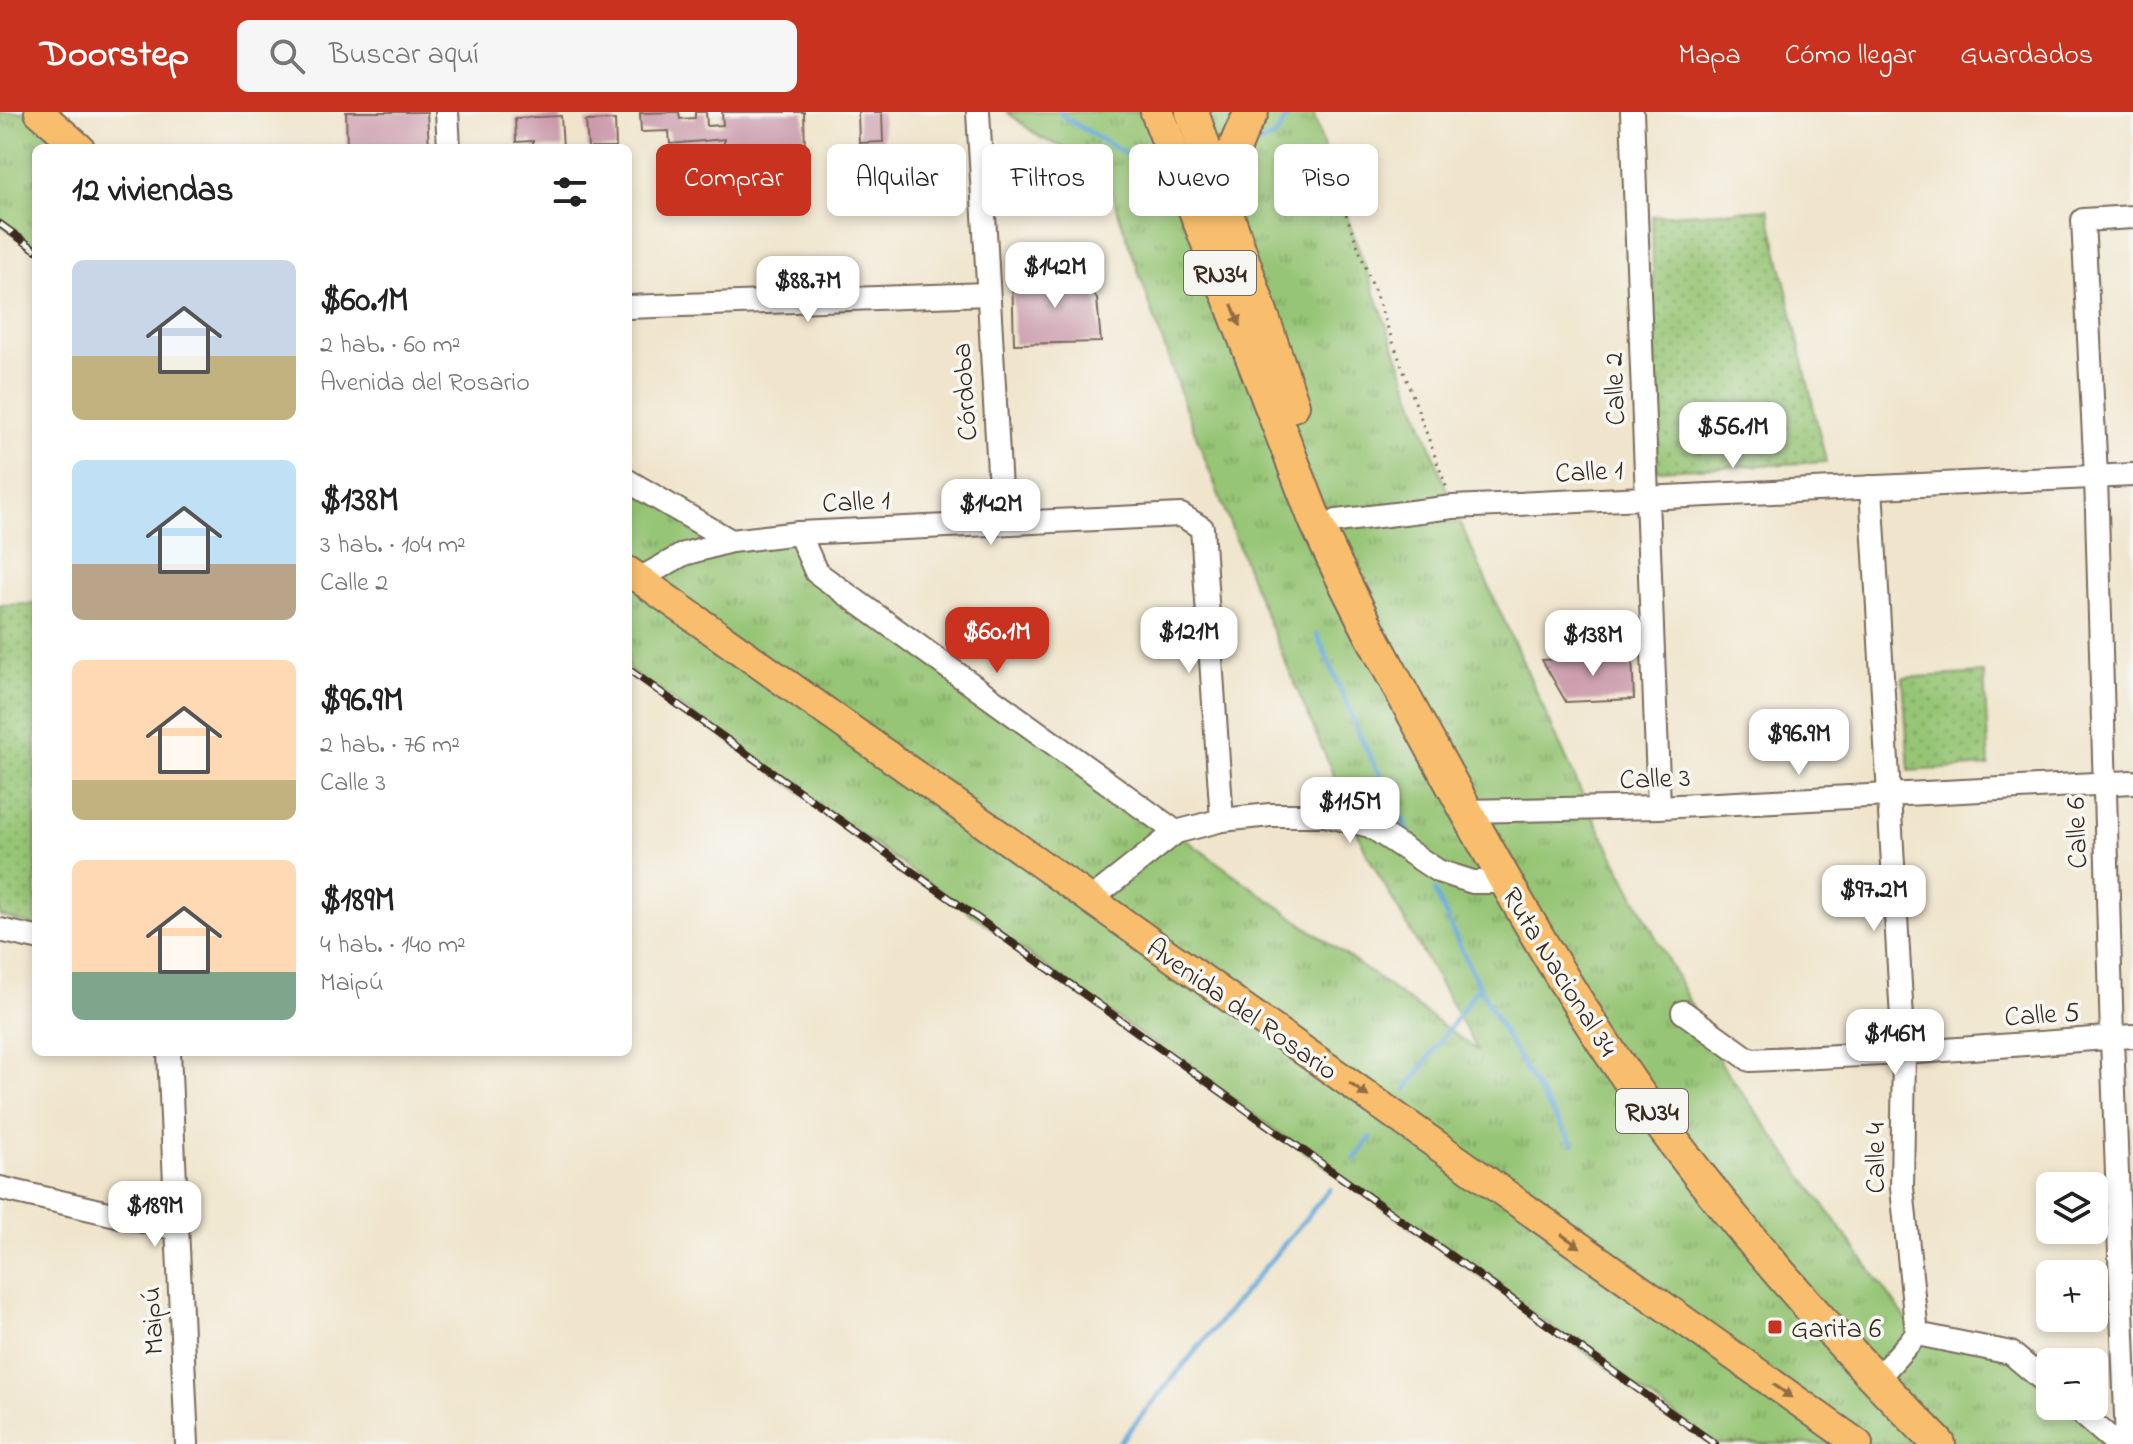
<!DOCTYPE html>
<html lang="es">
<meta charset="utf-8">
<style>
:root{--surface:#fff;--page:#f6f6f6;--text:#222;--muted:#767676;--accent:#c8321e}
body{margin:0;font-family:"Indie Flower",sans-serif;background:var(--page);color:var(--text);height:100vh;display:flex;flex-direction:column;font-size:30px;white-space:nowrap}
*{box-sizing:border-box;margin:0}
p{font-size:26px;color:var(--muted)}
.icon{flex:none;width:44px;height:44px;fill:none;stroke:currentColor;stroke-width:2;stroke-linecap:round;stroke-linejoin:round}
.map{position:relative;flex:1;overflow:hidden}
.sheet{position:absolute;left:32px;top:32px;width:600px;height:912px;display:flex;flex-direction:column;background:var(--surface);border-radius:12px;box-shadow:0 4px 12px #0003}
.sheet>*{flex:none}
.hud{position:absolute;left:656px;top:32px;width:760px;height:72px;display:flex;gap:16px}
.fabs{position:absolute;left:2036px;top:1060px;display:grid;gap:16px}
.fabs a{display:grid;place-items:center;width:72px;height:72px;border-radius:12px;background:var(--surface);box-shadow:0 4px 12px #0003;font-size:40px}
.price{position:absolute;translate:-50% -68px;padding:0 18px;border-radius:16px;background:#fff;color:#222;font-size:26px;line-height:52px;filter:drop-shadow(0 2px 4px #0008)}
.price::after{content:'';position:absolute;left:50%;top:48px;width:24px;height:18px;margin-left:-12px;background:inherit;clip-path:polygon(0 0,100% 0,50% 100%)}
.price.on{background:var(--accent);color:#fff}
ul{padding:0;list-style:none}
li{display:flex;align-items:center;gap:24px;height:200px;padding:0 40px}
li span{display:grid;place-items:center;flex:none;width:224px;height:160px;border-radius:12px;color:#555}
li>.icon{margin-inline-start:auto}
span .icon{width:96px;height:96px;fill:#fffc;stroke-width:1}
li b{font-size:34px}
h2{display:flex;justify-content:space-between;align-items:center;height:96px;padding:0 40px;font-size:34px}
.pill{padding:0 28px;border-radius:12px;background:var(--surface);box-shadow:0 4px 12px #0003;font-size:28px;line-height:72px}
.pill.on{background:var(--accent);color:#fff}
header{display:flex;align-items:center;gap:48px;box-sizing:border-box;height:112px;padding:0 40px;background:var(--accent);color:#fff}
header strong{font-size:38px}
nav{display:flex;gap:44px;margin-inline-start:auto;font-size:28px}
.search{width:560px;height:72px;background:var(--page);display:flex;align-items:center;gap:20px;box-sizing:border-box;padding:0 28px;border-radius:12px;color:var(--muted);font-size:30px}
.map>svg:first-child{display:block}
</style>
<header>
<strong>Doorstep</strong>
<div class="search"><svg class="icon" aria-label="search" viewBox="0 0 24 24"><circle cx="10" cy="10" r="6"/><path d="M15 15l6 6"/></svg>Buscar aquí</div>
<nav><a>Mapa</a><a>Cómo llegar</a><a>Guardados</a></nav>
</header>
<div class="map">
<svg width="2133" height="1332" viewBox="0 0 2133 1332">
<defs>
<pattern id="grass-tufts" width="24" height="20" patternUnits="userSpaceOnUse" patternTransform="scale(2)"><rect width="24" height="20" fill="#96c575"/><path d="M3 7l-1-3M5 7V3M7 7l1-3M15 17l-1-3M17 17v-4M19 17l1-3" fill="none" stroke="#7ca05f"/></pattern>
<pattern id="park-dots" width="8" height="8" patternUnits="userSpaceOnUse" patternTransform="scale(2)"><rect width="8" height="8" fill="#96c575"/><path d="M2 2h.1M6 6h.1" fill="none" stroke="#7ca05f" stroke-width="1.8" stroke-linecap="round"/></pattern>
</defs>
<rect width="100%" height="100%" fill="#f6f6f2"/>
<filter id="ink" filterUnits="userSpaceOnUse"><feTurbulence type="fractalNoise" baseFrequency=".0125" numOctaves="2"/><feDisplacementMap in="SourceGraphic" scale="16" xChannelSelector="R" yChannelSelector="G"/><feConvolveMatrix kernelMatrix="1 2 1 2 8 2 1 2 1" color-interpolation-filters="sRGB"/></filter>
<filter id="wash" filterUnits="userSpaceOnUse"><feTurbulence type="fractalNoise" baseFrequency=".006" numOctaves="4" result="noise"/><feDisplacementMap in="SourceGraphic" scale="32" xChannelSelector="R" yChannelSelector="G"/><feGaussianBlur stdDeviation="1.8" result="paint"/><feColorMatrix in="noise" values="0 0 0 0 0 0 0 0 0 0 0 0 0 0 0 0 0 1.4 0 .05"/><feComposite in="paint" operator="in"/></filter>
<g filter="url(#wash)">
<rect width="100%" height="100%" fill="#f0e5cc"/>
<g fill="url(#grass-tufts)" stroke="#68784a" stroke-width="2">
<polygon points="0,0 39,0 80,36 36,36 36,138 0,112"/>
<polygon points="1007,0 1313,0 1335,72 1453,395 1589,697 1723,954 1917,1222 2011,1241 2050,1274 2050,1294 2073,1294 2117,1332 1715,1332 628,557 628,369 731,429 799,421 816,460 1478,939 1367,742 1258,485 1184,292 1101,50 1041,26"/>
</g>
<g fill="url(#park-dots)" stroke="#68784a" stroke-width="2">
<polygon points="1768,97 1826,350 1657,358 1652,104"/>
<polygon points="36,492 36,814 0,804 0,493"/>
<polygon points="1984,561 1989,654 1909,659 1903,566"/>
</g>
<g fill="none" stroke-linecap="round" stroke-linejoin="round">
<g stroke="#63a7d8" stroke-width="5">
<polyline points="1060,0 1065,6 1145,53 1155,67"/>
<polyline points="1258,32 1276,24 1290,0"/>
<polyline points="1317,522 1359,622 1416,735"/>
<path d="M 1435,779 C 1473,868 1518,953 1573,1032"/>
<polyline points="1407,977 1479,874"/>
<polyline points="1355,1047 1371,1025"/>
<polyline points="1118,1332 1330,1077"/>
</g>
</g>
<g id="blocks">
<g fill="#cb9bac">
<polygon points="346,0 427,0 429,36 347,36"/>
<polygon points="679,0 680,7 695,6 695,0 706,0 707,14 723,13 722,0 804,0 805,37 724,40 724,27 670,32 669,19 641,20 640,1"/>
<polygon points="858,0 882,0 883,30 859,31"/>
<polygon points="561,4 563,36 533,36 533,29 516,30 515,6"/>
<polygon points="615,8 616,36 588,36 586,9"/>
<polygon points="863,34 866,74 838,76 835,36"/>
<polygon points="1081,160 1097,187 1101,230 1014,232 1012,164"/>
<polygon points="1632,544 1634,587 1566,590 1542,548"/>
</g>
</g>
</g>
<g filter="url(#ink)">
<use href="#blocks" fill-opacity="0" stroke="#7a6b5b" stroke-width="2"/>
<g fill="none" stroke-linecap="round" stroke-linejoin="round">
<g stroke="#7a6b5b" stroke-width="26">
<g id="minor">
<polyline points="447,0 449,36"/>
<polyline points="978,0 1002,411"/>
<polyline points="1632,0 1659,695"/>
<polyline points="628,195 987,182"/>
<polyline points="628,369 731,429"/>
<polyline points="1871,375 1904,941 1902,1076 1917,1222 1876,1268"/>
<polyline points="1337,409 1453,395 2133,363"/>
<polyline points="799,421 816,460 1176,720"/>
<polyline points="639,467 684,442 731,429 799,421 1181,403 1202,416 1222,708"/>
<polyline points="1466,699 1659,695 2133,670"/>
<polyline points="1090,788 1176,720 1222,708 1270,703 1325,703 1370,714 1438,759 1473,770 1505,770"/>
<polyline points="0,818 36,826"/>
<polyline points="1683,900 1750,948 1904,941 2133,924"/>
<polyline points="169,940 187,1332"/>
<polyline points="0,1076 177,1117"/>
<polyline points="1917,1222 2011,1241 2050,1274"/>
<polyline points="2073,1294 2117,1332"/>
<polyline points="2127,1332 2112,926 2096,364 2083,108 2133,105"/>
</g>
</g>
<g stroke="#7a6b5b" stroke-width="32">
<g id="major">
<polyline points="39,0 80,36"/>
<polyline points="628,459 1858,1332"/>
</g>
</g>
<g stroke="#7a6b5b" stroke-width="36">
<g id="highway">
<path d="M 1157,0 L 1315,408 C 1353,492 1398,574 1443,656 C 1490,743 1538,829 1592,913 C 1690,1065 1811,1204 1939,1332"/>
<polyline points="1192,0 1293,293"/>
<path d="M 1231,86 C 1227,53 1235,28 1252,0"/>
</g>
</g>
<polyline stroke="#7a6b5b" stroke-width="3" stroke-dasharray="2 6" stroke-linecap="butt" points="1335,72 1447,377"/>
<use href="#minor" stroke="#fff" stroke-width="22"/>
<use href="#major" stroke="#f9be6d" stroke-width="28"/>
<use href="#highway" stroke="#f9be6d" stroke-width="32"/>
<g stroke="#3b2a1e" stroke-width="8">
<g id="rail">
<polyline points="0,112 36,138"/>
<polyline points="628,557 1715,1332"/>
</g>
</g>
<use href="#rail" stroke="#f6f6f2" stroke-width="5" stroke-dasharray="15" stroke-linecap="butt"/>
</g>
<defs><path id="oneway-solid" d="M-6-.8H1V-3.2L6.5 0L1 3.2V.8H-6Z" transform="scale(2)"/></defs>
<g fill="#906d42">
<use href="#oneway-solid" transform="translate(1236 203) rotate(69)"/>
<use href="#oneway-solid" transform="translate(1359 978) rotate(35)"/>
<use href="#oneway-solid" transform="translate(1571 1129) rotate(35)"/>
<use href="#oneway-solid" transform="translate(1783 1279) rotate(35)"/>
</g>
</g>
<rect fill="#c8321e" stroke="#f6f6f2" stroke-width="3" x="1767" y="1207" width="16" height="16" rx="4"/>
<g text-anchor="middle" stroke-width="7" stroke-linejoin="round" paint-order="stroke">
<g fill="#f6f6f2" stroke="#73675e" stroke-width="2">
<rect x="1184" y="139" width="72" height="44" rx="6"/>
<rect x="1616" y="977" width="72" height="44" rx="6"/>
</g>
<g font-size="26" font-weight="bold" fill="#3b2a1e">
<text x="1220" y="170">RN34</text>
<text x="1652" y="1008">RN34</text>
</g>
<g font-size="28" fill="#3b2a1e" stroke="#f6f6f2">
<text transform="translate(1613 277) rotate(-92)" y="10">Calle 2</text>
<text transform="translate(963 280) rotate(-94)" y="10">Córdoba</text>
<text transform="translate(1589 358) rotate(-3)" y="10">Calle 1</text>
<text transform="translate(856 388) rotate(-3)" y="10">Calle 1</text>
<text transform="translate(1655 665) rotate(-2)" y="10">Calle 3</text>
<text transform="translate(2075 721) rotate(-92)" y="10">Calle 6</text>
<text transform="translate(1561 859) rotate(58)" y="10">Ruta Nacional 34</text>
<text transform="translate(1243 896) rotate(35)" y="10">Avenida del Rosario</text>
<text transform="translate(2042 901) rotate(-4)" y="10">Calle 5</text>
<text transform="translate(1874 1046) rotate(-90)" y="10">Calle 4</text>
<text transform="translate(151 1209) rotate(-93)" y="10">Maipú</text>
</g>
<g font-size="28" fill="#3b2a1e" stroke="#f6f6f2" text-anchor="start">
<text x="1791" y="1225">Garita 6</text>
</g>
</g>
</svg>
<div class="fabs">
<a><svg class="icon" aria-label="layers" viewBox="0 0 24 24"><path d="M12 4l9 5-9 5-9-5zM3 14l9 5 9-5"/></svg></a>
<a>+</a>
<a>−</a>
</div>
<b class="price" style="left:1055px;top:198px">$142M</b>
<b class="price" style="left:808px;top:212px">$88.7M</b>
<b class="price" style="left:1733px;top:358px">$56.1M</b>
<b class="price" style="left:991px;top:435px">$142M</b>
<b class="price on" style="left:997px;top:563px">$60.1M</b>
<b class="price" style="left:1189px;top:563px">$121M</b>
<b class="price" style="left:1593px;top:566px">$138M</b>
<b class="price" style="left:1799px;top:665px">$96.9M</b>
<b class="price" style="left:1350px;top:733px">$115M</b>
<b class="price" style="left:1874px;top:821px">$97.2M</b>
<b class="price" style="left:1895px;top:965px">$146M</b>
<b class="price" style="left:155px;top:1137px">$189M</b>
<div class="hud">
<a class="pill on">Comprar</a>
<a class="pill">Alquilar</a>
<a class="pill">Filtros</a>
<a class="pill">Nuevo</a>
<a class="pill">Piso</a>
</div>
<section class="sheet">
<h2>12 viviendas<svg class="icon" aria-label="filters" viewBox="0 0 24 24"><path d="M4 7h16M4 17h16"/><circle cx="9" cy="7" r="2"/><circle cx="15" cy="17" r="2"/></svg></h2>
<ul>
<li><span style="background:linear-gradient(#c9d6e8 60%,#c2b280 0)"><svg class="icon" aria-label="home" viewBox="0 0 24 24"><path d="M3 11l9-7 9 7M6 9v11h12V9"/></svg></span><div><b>$60.1M</b><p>2 hab. · 60 m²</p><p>Avenida del Rosario</p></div></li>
<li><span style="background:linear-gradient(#bfe0f5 65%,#b9a48a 0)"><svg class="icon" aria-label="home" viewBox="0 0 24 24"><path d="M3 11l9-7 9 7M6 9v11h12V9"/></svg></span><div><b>$138M</b><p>3 hab. · 104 m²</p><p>Calle 2</p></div></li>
<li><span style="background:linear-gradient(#ffd9b3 75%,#c2b280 0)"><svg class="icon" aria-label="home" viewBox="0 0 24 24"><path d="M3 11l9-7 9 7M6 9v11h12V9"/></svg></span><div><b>$96.9M</b><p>2 hab. · 76 m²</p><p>Calle 3</p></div></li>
<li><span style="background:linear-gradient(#ffd9b3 70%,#7fa58c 0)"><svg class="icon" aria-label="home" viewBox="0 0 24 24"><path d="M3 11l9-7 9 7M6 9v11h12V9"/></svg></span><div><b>$189M</b><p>4 hab. · 140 m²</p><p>Maipú</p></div></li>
</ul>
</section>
</div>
